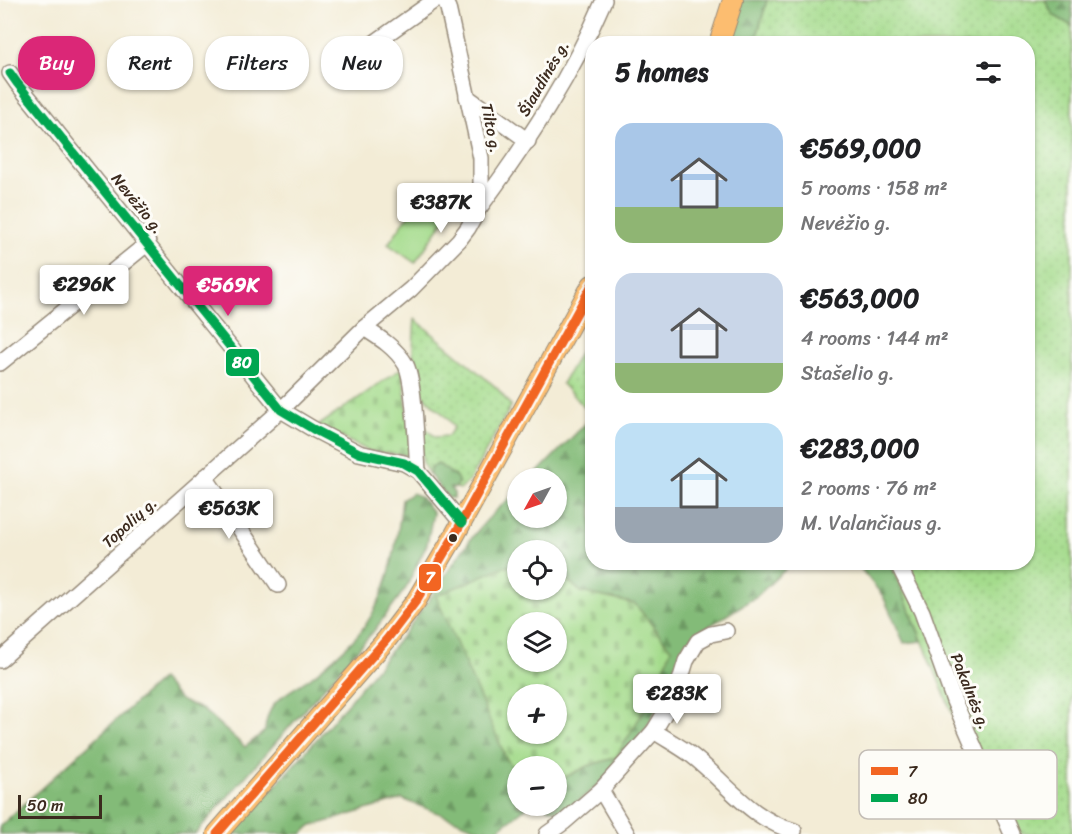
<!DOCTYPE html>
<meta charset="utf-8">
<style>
:root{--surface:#fff;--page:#f2f2f2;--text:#202124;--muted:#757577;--accent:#db2777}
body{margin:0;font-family:Sriracha,sans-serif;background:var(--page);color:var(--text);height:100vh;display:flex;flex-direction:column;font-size:22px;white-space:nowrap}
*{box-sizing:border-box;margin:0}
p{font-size:20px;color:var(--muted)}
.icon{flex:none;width:33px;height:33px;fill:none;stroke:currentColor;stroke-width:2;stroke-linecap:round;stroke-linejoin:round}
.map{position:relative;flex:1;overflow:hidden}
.side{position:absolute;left:585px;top:36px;width:450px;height:534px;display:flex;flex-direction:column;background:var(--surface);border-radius:24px;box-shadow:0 2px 4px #0004}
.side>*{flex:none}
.guide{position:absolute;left:18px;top:36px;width:477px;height:54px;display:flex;gap:12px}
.needle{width:39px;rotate:230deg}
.buttons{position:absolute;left:507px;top:468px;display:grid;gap:12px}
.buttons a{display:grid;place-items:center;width:60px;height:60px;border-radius:50%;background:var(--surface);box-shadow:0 2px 4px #0004;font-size:30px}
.scale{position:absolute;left:18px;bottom:15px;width:84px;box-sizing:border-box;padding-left:6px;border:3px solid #3b2a1e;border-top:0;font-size:16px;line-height:21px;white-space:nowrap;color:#3b2a1e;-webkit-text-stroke:4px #fdfcf7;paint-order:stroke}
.price{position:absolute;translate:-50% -51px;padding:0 14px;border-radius:6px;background:#fff;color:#222;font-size:20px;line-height:39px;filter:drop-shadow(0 2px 3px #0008)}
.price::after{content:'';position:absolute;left:50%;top:36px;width:18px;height:14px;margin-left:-9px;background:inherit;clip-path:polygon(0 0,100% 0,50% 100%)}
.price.selected{background:var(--accent);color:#fff}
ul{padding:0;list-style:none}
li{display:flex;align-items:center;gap:18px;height:150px;padding:0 30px}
li span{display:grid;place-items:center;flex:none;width:168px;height:120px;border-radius:18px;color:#555}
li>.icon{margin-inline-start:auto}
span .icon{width:72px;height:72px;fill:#fffc;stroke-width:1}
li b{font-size:26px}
h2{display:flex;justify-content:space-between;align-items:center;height:72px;padding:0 30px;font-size:26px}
.pill{padding:0 21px;border-radius:24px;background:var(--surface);box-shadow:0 2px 4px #0004;font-size:21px;line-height:54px}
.pill.selected{background:var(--accent);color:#fff}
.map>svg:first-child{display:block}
</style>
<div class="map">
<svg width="1072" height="834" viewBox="0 0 1072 834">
<defs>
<pattern id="grass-dots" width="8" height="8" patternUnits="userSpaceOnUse" patternTransform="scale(1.5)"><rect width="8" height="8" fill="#a4db8c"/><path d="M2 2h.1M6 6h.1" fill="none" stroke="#8ebc78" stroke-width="1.8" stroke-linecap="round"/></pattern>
<pattern id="forest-firs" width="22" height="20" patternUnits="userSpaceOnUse" patternTransform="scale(1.5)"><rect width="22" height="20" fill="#83bb78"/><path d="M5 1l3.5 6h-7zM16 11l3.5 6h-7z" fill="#6c9862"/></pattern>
<pattern id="cemetery-stones" width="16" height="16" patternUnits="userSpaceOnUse" patternTransform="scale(1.5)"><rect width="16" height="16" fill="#a4db8c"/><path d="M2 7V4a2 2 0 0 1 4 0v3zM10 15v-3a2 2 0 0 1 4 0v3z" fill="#8ebc78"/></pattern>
</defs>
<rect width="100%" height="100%" fill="#fdfcf7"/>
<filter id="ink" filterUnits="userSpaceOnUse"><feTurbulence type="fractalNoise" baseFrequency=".0167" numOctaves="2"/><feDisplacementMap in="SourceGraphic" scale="12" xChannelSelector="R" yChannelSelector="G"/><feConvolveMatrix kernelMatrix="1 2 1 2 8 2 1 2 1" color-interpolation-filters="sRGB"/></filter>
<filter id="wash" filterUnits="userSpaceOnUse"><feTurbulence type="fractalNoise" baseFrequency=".008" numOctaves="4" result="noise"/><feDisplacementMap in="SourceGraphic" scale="24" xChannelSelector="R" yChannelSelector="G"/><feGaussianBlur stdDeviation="1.35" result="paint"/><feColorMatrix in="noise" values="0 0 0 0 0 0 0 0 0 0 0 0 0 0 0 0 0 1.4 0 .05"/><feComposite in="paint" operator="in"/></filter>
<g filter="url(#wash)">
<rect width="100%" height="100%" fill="#f3ecd6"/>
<g fill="url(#grass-dots)" stroke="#708255" stroke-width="1.5">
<polygon points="767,0 1045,0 1053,15 1072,26 1072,834 1005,834 957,725 893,569 889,563 1028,562 1028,44 755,44"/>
<path d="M 415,319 L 497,388 L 511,406 L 469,481 L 461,489 L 456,488 L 458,481 L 456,477 L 438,464 L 429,474 L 423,464 L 418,421 L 435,437 L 448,436 L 454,427 C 446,413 431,406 422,393 C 410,377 413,339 415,319 Z"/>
<polygon points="592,331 592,415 562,384"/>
</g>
<g fill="url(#forest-firs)" stroke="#5f724b" stroke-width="1.5">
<polygon points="741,0 767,0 755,43 727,44"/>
<polygon points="1045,0 1072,0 1072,26 1053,15"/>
<path d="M 592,417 L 592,562 L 792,563 L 757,596 L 692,637 L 646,729 L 603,781 L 564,813 L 542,806 L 556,806 L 557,781 L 588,766 L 616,757 L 635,604 L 581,592 L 557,572 L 556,550 L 518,550 L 517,566 L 503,567 L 506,758 L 517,773 L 518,806 L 528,806 L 492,834 L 402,799 L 309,827 L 302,834 L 232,834 C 294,765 356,697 412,623 C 447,578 470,527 517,493 L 518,518 L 556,518 L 556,478 L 532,478 Z"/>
<polygon points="438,464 456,477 458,481 456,488 450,488 454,493 454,498 448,498 429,474 431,468"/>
<path d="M 412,493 L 421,497 L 433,513 L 427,544 L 406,588 L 373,632 L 195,834 L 0,834 L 0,826 L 161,679 L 180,700 L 203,710 L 245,747 L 265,731 C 267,699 287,694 310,678 C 322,669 352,643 361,631 C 389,595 397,545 402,500 Z"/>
<polygon points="856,563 889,563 893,569 922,641 904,643 883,596"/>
</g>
<g fill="url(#cemetery-stones)" stroke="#708255" stroke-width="1.5" fill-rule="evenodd">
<polygon points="402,368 413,456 369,451 318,426"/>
<path d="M 517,566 L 518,590 L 556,590 L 557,572 L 581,592 L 635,604 L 671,649 L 658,687 L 616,757 L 588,766 L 557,781 L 556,766 L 518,766 L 517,773 L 506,758 L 436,596 L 503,567 ZM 518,622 L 556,622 L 556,662 L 518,662 ZM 518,694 L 556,694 L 556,734 L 518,734 Z"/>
</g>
<polygon fill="#a4db8c" stroke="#708255" stroke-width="1.5" points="423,195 449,213 415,263 388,244"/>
</g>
<g filter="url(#ink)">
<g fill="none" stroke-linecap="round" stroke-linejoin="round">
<g stroke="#978b7a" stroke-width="18">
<g id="minor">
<polyline points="353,58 435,0"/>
<polyline points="10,73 17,83 281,410 313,429 359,453 404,463 418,471 462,523"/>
<polyline points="467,97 528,141"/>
<path d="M 480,207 C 528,142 572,75 604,0"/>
<path d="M 364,328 C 380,338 396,348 406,365 C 415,383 416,447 418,471"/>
<polyline points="0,363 148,243"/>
<polyline points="205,477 278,585"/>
<polyline points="897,562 922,612 954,701 1012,834"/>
<polyline points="0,660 281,410 364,328 411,289 459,240 468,228 477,212 481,193 481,158 448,8 444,0"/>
<path d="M 654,731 C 666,739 679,746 690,754 C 727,782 748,818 794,831"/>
<polyline points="601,790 627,834"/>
<polyline points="547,834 564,822 601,790 654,731 676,694 686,661 698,641 711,634 726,631"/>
</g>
</g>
<g stroke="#978b7a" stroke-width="22">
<g id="major">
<polyline points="719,44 733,0"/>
<polyline points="217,834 387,639 416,601 453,538 592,285"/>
</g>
</g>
<use href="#minor" stroke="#fff" stroke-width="15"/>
<use href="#major" stroke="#fcbd6f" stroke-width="20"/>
<g stroke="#fdfcf7" stroke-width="14">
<polyline id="bus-1" points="217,834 387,639 416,601 453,538 592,285"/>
</g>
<g stroke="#fdfcf7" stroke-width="14">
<polyline id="bus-2" points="10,73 17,83 281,410 313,429 359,453 404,463 418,471 462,523"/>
</g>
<use href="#bus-1" stroke="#f26522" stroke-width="9"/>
<use href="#bus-2" stroke="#00a651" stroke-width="9"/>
</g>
</g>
<circle fill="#3b2a1e" stroke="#fdfcf7" stroke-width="2" cx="453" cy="538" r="5"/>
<g text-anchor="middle" stroke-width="6" stroke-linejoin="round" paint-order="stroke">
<g font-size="16" fill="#3b2a1e" stroke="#fdfcf7">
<text transform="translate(543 78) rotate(-60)" y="6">Šiaudinės g.</text>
<text transform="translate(492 128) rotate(79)" y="6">Tilto g.</text>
<text transform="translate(138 203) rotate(51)" y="6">Nevėžio g.</text>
<text transform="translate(129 522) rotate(-42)" y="6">Topolių g.</text>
<text transform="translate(971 691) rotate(68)" y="6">Pakalnės g.</text>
</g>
</g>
<rect x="859" y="750" width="198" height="69" rx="9" fill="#fdfcf7" stroke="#c3bdb6" stroke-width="1.5"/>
<rect x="871" y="767" width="27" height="8" fill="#f26522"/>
<rect x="871" y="794" width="27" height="8" fill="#00a651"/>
<g font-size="16" fill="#3b2a1e">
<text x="908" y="777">7</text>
<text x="908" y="804">80</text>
</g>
<g stroke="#fdfcf7" stroke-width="2">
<rect x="225" y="348" width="35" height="29" rx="6" fill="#00a651"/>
<rect x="418" y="563" width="24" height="29" rx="6" fill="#f26522"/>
</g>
<g font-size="16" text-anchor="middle" font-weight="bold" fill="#fff">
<text x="242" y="368">80</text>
<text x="430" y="583">7</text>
</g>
</svg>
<div class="buttons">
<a><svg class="needle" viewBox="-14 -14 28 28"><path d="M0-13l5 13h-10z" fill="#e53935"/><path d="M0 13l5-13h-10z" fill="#757577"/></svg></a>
<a><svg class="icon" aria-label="locate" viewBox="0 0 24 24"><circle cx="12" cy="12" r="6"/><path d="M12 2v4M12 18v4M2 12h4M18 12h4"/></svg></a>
<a><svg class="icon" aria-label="layers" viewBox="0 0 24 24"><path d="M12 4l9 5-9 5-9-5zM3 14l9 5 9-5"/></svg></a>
<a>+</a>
<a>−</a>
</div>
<div class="scale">50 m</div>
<b class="price" style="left:441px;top:234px">€387K</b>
<b class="price" style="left:84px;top:316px">€296K</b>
<b class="price selected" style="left:228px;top:317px">€569K</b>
<b class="price" style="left:229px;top:540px">€563K</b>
<b class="price" style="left:677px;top:725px">€283K</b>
<div class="guide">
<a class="pill selected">Buy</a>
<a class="pill">Rent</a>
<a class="pill">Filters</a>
<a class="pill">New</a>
</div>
<section class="side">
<h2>5 homes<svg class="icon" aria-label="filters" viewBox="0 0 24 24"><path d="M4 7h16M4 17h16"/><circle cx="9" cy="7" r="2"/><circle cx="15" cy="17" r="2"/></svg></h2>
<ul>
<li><span style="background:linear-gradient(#a9c7e8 70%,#8fb573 0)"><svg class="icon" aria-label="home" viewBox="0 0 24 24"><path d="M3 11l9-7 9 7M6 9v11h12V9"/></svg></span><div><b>€569,000</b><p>5 rooms · 158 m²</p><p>Nevėžio g.</p></div></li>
<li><span style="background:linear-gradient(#c9d6e8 75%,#8fb573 0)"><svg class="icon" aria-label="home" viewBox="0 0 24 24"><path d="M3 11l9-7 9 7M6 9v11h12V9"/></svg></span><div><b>€563,000</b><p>4 rooms · 144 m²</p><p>Stašelio g.</p></div></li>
<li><span style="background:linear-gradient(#bfe0f5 70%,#9aa5b1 0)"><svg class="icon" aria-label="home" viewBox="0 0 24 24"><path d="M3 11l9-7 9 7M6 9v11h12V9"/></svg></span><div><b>€283,000</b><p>2 rooms · 76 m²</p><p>M. Valančiaus g.</p></div></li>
</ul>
</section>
</div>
